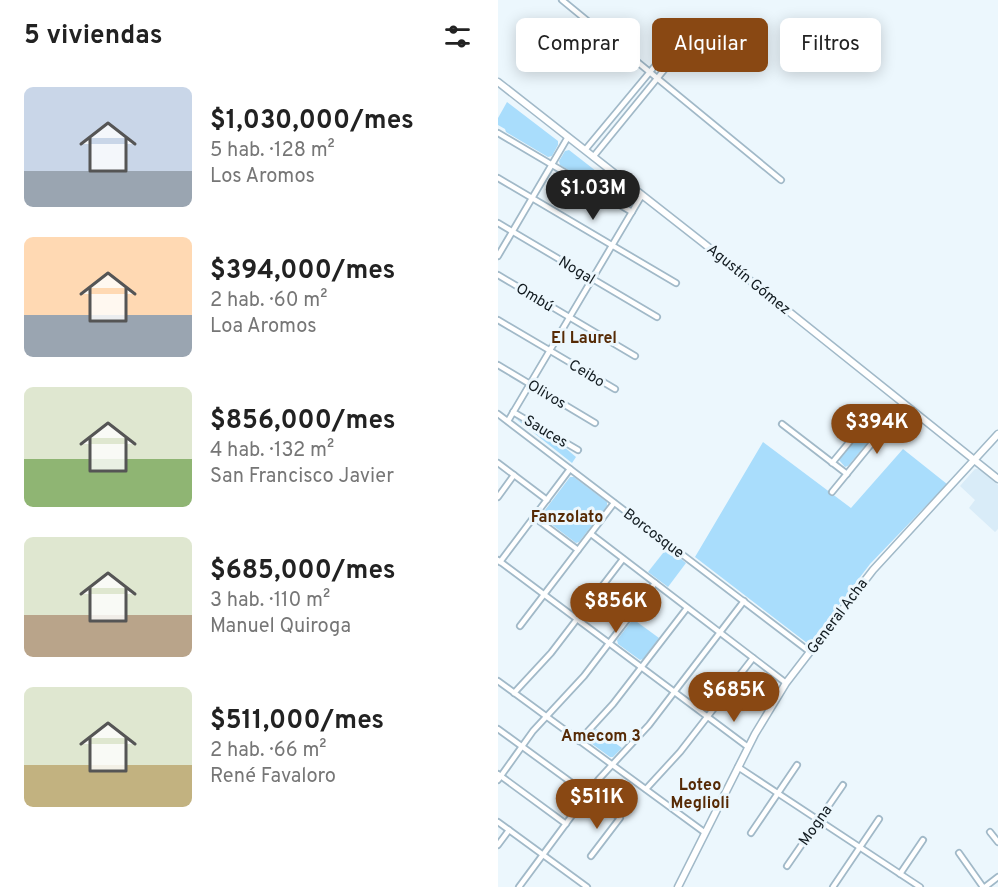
<!DOCTYPE html>
<html lang="es">
<meta charset="utf-8">
<style>
:root{--surface:#fff;--page:#f2f2f2;--text:#222;--muted:#767676;--accent:#894813}
body{margin:0;font-family:Overpass,sans-serif;background:var(--page);color:var(--text);height:100vh;display:flex;flex-direction:column;font-size:22px;white-space:nowrap}
*{box-sizing:border-box;margin:0}
p{font-size:20px;color:var(--muted)}
.icon{flex:none;width:33px;height:33px;fill:none;stroke:currentColor;stroke-width:2;stroke-linecap:round;stroke-linejoin:round}
.map{position:relative;flex:1;overflow:hidden}
.drawer{display:flex;flex-direction:column;background:var(--surface);width:498px}
.drawer>*{flex:none}
.banner{position:absolute;left:18px;top:18px;width:392px;height:54px;display:flex;gap:12px}
.price{position:absolute;translate:-50% -51px;padding:0 14px;border-radius:21px;background:var(--accent);color:#fff;font-size:20px;line-height:39px;filter:drop-shadow(0 2px 3px #0008)}
.price::after{content:'';position:absolute;left:50%;top:36px;width:18px;height:14px;margin-left:-9px;background:inherit;clip-path:polygon(0 0,100% 0,50% 100%)}
.price.selected{background:#222;color:#fff}
ul{padding:0;list-style:none}
li{display:flex;align-items:center;gap:18px;height:150px;padding:0 24px}
li span{display:grid;place-items:center;flex:none;width:168px;height:120px;border-radius:9px;color:#555}
li>.icon{margin-inline-start:auto}
span .icon{width:72px;height:72px;fill:#fffc;stroke-width:1}
li b{font-size:26px}
h2{display:flex;justify-content:space-between;align-items:center;height:72px;padding:0 24px;font-size:26px}
.pill{padding:0 21px;border-radius:9px;background:var(--surface);box-shadow:0 3px 15px #0003;font-size:21px;line-height:54px}
.pill.selected{background:var(--accent);color:#fff}
main{display:flex;flex:1;min-height:0}
.map>svg:first-child{display:block}
</style>
<main>
<section class="drawer">
<h2>5 viviendas<svg class="icon" aria-label="filters" viewBox="0 0 24 24"><path d="M4 7h16M4 17h16"/><circle cx="9" cy="7" r="2"/><circle cx="15" cy="17" r="2"/></svg></h2>
<ul>
<li><span style="background:linear-gradient(#c9d6e8 70%,#9aa5b1 0)"><svg class="icon" aria-label="home" viewBox="0 0 24 24"><path d="M3 11l9-7 9 7M6 9v11h12V9"/></svg></span><div><b>$1,030,000/mes</b><p>5 hab. · 128 m²</p><p>Los Aromos</p></div></li>
<li><span style="background:linear-gradient(#ffd9b3 65%,#9aa5b1 0)"><svg class="icon" aria-label="home" viewBox="0 0 24 24"><path d="M3 11l9-7 9 7M6 9v11h12V9"/></svg></span><div><b>$394,000/mes</b><p>2 hab. · 60 m²</p><p>Loa Aromos</p></div></li>
<li><span style="background:linear-gradient(#dfe7d0 60%,#8fb573 0)"><svg class="icon" aria-label="home" viewBox="0 0 24 24"><path d="M3 11l9-7 9 7M6 9v11h12V9"/></svg></span><div><b>$856,000/mes</b><p>4 hab. · 132 m²</p><p>San Francisco Javier</p></div></li>
<li><span style="background:linear-gradient(#dfe7d0 65%,#b9a48a 0)"><svg class="icon" aria-label="home" viewBox="0 0 24 24"><path d="M3 11l9-7 9 7M6 9v11h12V9"/></svg></span><div><b>$685,000/mes</b><p>3 hab. · 110 m²</p><p>Manuel Quiroga</p></div></li>
<li><span style="background:linear-gradient(#dfe7d0 65%,#c2b280 0)"><svg class="icon" aria-label="home" viewBox="0 0 24 24"><path d="M3 11l9-7 9 7M6 9v11h12V9"/></svg></span><div><b>$511,000/mes</b><p>2 hab. · 66 m²</p><p>René Favaloro</p></div></li>
</ul>
</section>
<div class="map">
<svg width="500" height="887" viewBox="0 0 500 887">
<rect width="100%" height="100%" fill="#ecf7fd"/>
<polygon fill="#d9ecf8" points="477,469 481,469 500,485 500,529 497,532 471,508 477,500 462,486"/>
<g fill="#a9ddfc">
<polygon points="9,102 60,141 60,145 54,156 50,157 8,132 7,129 0,125 0,118"/>
<polygon points="71,150 98,171 91,182 62,165 61,161 67,151"/>
<polygon points="17,418 65,446 78,457 74,463"/>
<polygon points="362,435 365,435 369,439 370,442 350,466 347,467 341,460"/>
<polygon points="265,442 353,508 405,449 449,484 372,564 312,643 309,643 197,557"/>
<polygon points="72,477 76,477 109,502 109,506 81,542 78,543 45,518 44,514"/>
<polygon points="169,548 188,563 170,587 150,572"/>
<polygon points="135,619 161,638 145,659 142,660 120,644 119,640"/>
<polygon points="98,729 124,748 115,757 112,757 90,741 90,738"/>
</g>
<g fill="none" stroke-linecap="round" stroke-linejoin="round">
<g stroke="#a1b9c8" stroke-width="8">
<g id="street">
<polyline points="64,0 283,180"/>
<polyline points="0,133 134,212"/>
<polyline points="87,150 176,43 179,42 184,48 95,157"/>
<polyline points="0,178 178,283"/>
<polyline points="0,223 159,317"/>
<polyline points="0,256 70,137"/>
<polyline points="0,275 137,356"/>
<polyline points="0,320 117,389"/>
<polyline points="0,365 97,423"/>
<polyline points="15,412 80,450"/>
<polyline points="0,414 312,652"/>
<polyline points="351,418 377,439"/>
<polyline points="10,421 144,195"/>
<polyline points="284,424 349,474"/>
<polyline points="0,463 49,500"/>
<polyline points="334,463 363,428"/>
<polyline points="334,492 406,404"/>
<polyline points="0,497 16,475"/>
<polyline points="36,517 80,550"/>
<polyline points="93,534 288,683"/>
<polyline points="0,560 250,747"/>
<polyline points="2,562 72,469"/>
<polyline points="22,626 116,503"/>
<polyline points="0,681 206,832"/>
<polyline points="16,693 53,653 125,559"/>
<polyline points="0,729 122,818 93,856"/>
<polyline points="81,741 115,704 189,608"/>
<polyline points="240,767 422,887"/>
<polyline points="0,774 68,824"/>
<polyline points="0,780 35,731 86,676 157,583"/>
<polyline points="148,789 182,752 255,658"/>
<polyline points="0,822 89,887"/>
<polyline points="492,832 500,842"/>
<polyline points="253,833 299,765"/>
<polyline points="0,845 11,830"/>
<polyline points="461,853 485,887"/>
<polyline points="289,866 345,785"/>
<polyline points="402,874 425,840"/>
<polyline points="21,887 101,779 151,725 246,601"/>
<polyline points="335,887 381,819"/>
<polyline points="487,887 500,877"/>
</g>
</g>
<g stroke="#a1b9c8" stroke-width="9">
<g id="secondary">
<polyline points="0,82 204,242 500,479"/>
<polyline points="180,887 257,734 288,683 375,570 500,434"/>
</g>
</g>
<use href="#street" stroke="#fff" stroke-width="4.5"/>
<use href="#secondary" stroke="#fff" stroke-width="6"/>
</g>
<g text-anchor="middle" stroke-width="6" stroke-linejoin="round" paint-order="stroke">
<g font-size="15" fill="#121b20" stroke="#ecf7fd">
<text transform="translate(79 270) rotate(31)" y="5">Nogal</text>
<text transform="translate(251 279) rotate(39)" y="5">Agustín Gómez</text>
<text transform="translate(37 297) rotate(31)" y="5">Ombú</text>
<text transform="translate(89 373) rotate(31)" y="5">Ceibo</text>
<text transform="translate(49 394) rotate(31)" y="5">Olivos</text>
<text transform="translate(48 431) rotate(31)" y="5">Sauces</text>
<text transform="translate(156 533) rotate(37)" y="5">Borcosque</text>
<text transform="translate(339 616) rotate(-53)" y="5">General Acha</text>
<text transform="translate(317 825) rotate(-55)" y="5">Mogna</text>
</g>
<g font-size="16" font-weight="bold" fill="#562a05" stroke="#ecf7fd">
<text x="86" y="343">El Laurel</text>
<text x="69" y="522">Fanzolato</text>
<text x="103" y="741">Amecom 3</text>
<text x="202" y="790">Loteo<tspan x="202" dy="18">Meglioli</tspan></text>
</g>
</g>
</svg>
<b class="price selected" style="left:95px;top:221px">$1.03M</b>
<b class="price" style="left:379px;top:455px">$394K</b>
<b class="price" style="left:118px;top:634px">$856K</b>
<b class="price" style="left:236px;top:723px">$685K</b>
<b class="price" style="left:99px;top:830px">$511K</b>
<div class="banner">
<a class="pill">Comprar</a>
<a class="pill selected">Alquilar</a>
<a class="pill">Filtros</a>
</div>
</div>
</main>
